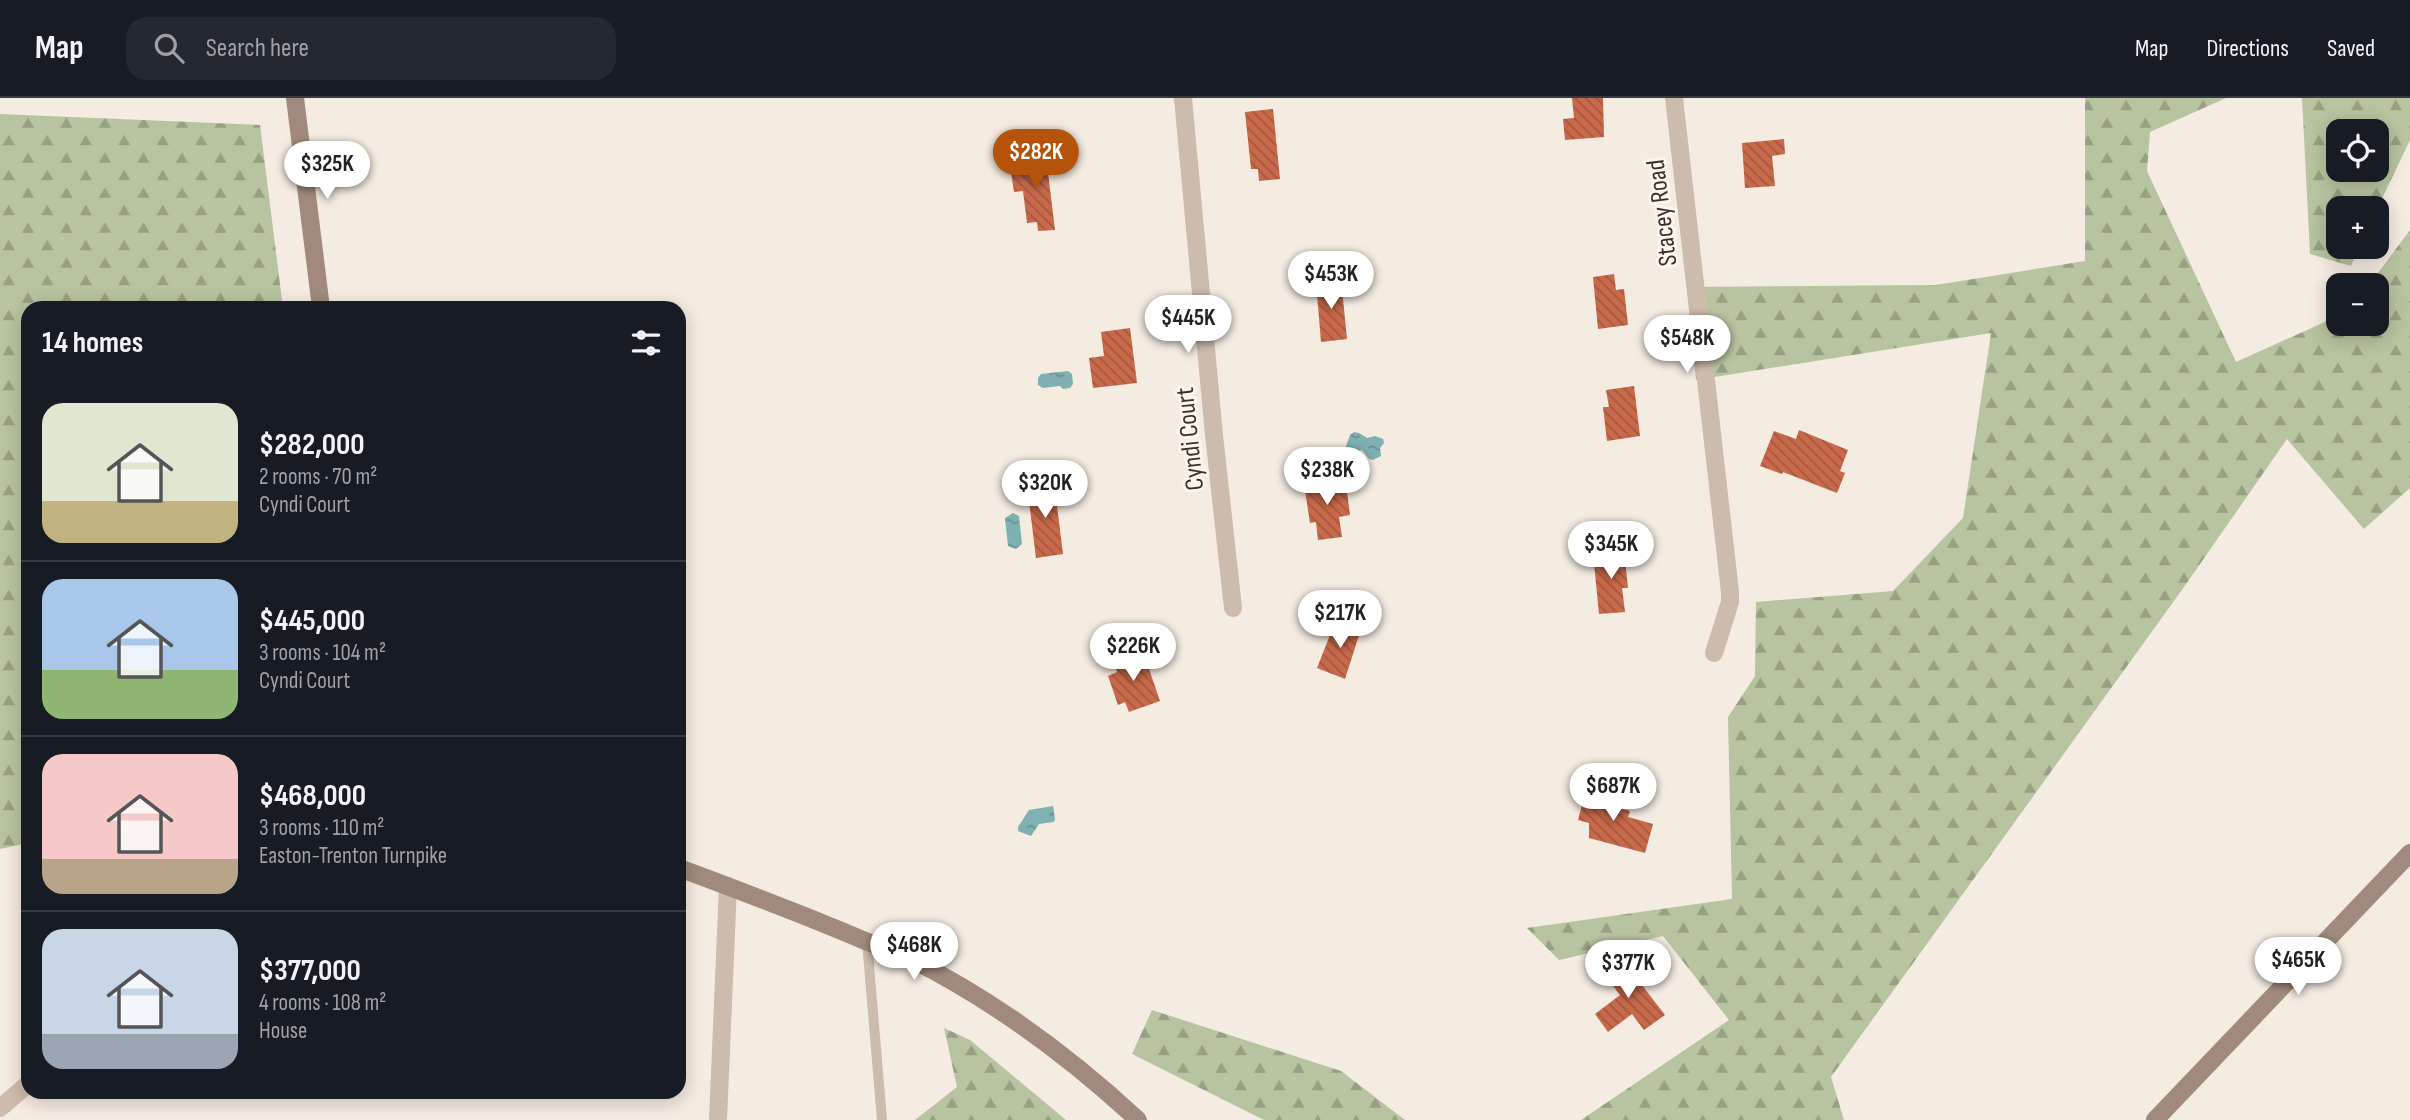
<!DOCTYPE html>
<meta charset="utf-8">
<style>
:root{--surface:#171b24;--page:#242831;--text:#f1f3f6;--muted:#9ea1a6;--line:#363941;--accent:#b45309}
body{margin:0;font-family:"Sofia Sans Condensed",sans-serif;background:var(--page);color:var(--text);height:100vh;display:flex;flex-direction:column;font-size:26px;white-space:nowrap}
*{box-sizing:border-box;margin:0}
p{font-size:23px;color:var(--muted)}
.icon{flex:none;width:38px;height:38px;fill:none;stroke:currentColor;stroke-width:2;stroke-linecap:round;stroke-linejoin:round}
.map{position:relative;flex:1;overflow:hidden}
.side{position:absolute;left:21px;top:203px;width:665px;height:798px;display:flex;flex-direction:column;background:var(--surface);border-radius:21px;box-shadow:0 4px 18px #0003}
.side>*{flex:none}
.controls{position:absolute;left:2326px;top:21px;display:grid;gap:14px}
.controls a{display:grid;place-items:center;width:63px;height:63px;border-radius:14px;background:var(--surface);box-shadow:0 4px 18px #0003;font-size:35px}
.price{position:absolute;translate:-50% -60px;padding:0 16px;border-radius:24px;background:#fff;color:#222;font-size:23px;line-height:46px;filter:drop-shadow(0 2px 4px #0008)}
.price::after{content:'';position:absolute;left:50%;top:42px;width:21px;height:16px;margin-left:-10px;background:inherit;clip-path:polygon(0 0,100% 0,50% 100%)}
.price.selected{background:var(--accent);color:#fff}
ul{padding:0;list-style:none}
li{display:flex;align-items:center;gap:21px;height:175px;padding:0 21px}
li+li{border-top:2px solid var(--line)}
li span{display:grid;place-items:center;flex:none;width:196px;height:140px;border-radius:21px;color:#555}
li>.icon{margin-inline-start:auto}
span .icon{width:84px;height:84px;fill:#fffc;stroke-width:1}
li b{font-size:30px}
h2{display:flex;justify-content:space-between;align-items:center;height:84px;padding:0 21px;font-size:30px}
header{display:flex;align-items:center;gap:42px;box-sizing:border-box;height:98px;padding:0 35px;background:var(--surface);border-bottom:2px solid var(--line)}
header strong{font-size:33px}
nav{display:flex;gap:38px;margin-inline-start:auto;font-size:24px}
.search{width:490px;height:63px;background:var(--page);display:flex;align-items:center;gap:18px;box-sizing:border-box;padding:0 24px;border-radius:21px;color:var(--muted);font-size:26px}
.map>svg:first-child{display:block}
</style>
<header>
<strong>Map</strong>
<div class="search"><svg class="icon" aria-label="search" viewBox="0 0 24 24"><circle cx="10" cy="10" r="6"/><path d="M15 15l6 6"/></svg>Search here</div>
<nav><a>Map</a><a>Directions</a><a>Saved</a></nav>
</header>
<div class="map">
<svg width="2410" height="1022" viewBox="0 0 2410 1022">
<defs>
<pattern id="forest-firs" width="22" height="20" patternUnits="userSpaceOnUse" patternTransform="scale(1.75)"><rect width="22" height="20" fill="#b8c4a0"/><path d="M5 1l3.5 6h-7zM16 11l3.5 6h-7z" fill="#97a083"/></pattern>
<pattern id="water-ripples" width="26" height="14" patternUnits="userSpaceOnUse" patternTransform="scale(1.75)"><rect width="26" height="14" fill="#7fb0b2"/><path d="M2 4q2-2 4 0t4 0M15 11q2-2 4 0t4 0" fill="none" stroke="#699091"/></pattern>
<pattern id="building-back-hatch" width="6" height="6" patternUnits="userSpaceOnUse" patternTransform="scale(1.75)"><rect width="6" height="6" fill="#c8694b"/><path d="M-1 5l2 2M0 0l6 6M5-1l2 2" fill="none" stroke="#a4573f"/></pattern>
</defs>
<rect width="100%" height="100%" fill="#f4ebe1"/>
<g fill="url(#forest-firs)" fill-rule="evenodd">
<polygon points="2085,0 2226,0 2150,34 2147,73 2236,264 2338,218 2338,226 2376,226 2376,187 2369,187 2410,132 2410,390 2364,431 2287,341 2184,489 1831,979 1844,1022 1581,1022 1729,922 1663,838 1559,862 1527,830 1732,801 1728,619 1755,578 1756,504 1893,493 1963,420 1991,235 1696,282 1687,189 1936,187 2085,163"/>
<path d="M 2302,0 L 2410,0 L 2410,42 L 2377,111 L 2338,110 L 2338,149 L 2359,149 L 2351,168 L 2310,156 ZM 2376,33 L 2376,72 L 2338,72 L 2338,33 Z"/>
<polygon points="0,16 260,27 283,210 28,210 28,745 0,751"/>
<polygon points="1152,912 1341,973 1405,1022 1264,1022 1132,956"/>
<polygon points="944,930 970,942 1066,1022 915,1022 957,989"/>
</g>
<g fill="url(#water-ripples)">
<polygon points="1068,273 1072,276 1073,286 1070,290 1063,291 1060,288 1043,290 1038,287 1038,280 1041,276"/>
<polygon points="1354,334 1359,335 1367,340 1375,338 1383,341 1384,345 1380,350 1381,358 1373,362 1369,361 1362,352 1351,357 1345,351 1350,337"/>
<polygon points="1013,415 1019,418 1022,446 1016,451 1008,448 1005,420"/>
<polygon points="1053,708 1055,721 1054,724 1039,726 1031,738 1018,733 1018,729 1029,712"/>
</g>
<g fill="url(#building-back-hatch)">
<polygon points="1572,0 1603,0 1604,39 1565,42 1563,21 1574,20"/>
<polygon points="1273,11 1280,81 1259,83 1258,71 1251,71 1245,14"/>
<polygon points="1784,41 1785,56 1772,58 1775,88 1745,90 1742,45"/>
<polygon points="1045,50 1055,132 1038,133 1037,124 1027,125 1023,93 1014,94 1011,74 1025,73 1023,52"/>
<polygon points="1614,176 1616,192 1624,191 1628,227 1598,231 1593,179"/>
<polygon points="1341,181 1347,241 1321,244 1316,184"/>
<polygon points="1130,230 1137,285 1093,290 1089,260 1104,258 1101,234"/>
<polygon points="1634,288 1640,338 1607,343 1603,309 1609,309 1606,292"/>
<polygon points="1799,332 1848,352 1840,373 1845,375 1837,395 1783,374 1782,376 1760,368 1774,333 1796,341"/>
<polygon points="1335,382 1336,387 1346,385 1350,417 1339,419 1342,439 1318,442 1316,424 1310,425 1304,386"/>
<polygon points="1054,384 1063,456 1036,460 1027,387"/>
<polygon points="1624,452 1628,490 1622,490 1625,514 1599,516 1593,455"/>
<polygon points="1340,524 1353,525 1361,531 1345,581 1317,570 1330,537 1336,539"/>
<polygon points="1133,552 1138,567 1147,565 1160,603 1129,614 1125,604 1118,607 1108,578 1117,574 1112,559"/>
<polygon points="1587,688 1609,693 1606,707 1630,713 1628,719 1653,726 1645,755 1589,740 1589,725 1578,722"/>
<polygon points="1621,860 1665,917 1644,932 1632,916 1608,934 1595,916 1620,897 1603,874"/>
</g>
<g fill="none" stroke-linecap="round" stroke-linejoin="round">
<polyline stroke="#cdbbac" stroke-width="10" points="867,843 882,1022"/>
<g stroke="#cdbbac" stroke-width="18">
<polyline points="1183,0 1214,337 1233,510"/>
<polyline points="1674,0 1730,494 1730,504 1714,555"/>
<polyline points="0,1010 28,986"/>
<polyline points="718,1022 728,788"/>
</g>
<g stroke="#a18a7d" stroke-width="18">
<polyline points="295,0 321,210"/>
<path d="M 679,770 C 741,793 802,816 863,842 C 879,849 897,854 913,862 C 996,904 1070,959 1138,1022"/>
<polyline points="2155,1022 2410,755"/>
</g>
</g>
<g text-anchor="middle" stroke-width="6" stroke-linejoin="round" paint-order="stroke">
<g font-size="26" fill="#3b302b" stroke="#fbf5ee">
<text transform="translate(1661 115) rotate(-97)" y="9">Stacey Road</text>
<text transform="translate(1189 341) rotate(-96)" y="9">Cyndi Court</text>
</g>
</g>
</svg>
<div class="controls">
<a><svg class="icon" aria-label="locate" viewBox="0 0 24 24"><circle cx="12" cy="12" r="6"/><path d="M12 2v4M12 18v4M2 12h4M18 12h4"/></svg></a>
<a>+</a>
<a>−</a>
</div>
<b class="price selected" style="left:1036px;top:91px">$282K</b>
<b class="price" style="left:327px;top:103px">$325K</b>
<b class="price" style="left:1331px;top:213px">$453K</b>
<b class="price" style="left:1188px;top:257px">$445K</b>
<b class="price" style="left:1687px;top:277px">$548K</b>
<b class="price" style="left:1327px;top:409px">$238K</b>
<b class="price" style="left:1045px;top:422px">$320K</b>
<b class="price" style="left:1611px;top:483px">$345K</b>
<b class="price" style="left:1340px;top:552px">$217K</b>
<b class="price" style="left:1133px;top:585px">$226K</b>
<b class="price" style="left:1613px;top:725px">$687K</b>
<b class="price" style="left:914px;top:884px">$468K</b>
<b class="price" style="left:2298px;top:899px">$465K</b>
<b class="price" style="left:1628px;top:902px">$377K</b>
<section class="side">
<h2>14 homes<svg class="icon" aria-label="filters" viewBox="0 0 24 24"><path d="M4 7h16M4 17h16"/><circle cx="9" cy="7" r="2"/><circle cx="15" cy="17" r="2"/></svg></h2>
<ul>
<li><span style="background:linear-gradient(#dfe7d0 70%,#c2b280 0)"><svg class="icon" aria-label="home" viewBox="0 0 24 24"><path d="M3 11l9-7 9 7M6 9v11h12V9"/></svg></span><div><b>$282,000</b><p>2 rooms · 70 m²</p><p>Cyndi Court</p></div></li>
<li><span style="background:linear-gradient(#a9c7e8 65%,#8fb573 0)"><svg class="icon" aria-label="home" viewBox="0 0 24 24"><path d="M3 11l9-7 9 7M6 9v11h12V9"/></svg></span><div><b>$445,000</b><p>3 rooms · 104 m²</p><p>Cyndi Court</p></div></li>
<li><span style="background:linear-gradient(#f6c9c9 75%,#b9a48a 0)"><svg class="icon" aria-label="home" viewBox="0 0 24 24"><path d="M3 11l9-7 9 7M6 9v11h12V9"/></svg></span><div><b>$468,000</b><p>3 rooms · 110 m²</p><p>Easton-Trenton Turnpike</p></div></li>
<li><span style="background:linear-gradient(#c9d6e8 75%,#9aa5b1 0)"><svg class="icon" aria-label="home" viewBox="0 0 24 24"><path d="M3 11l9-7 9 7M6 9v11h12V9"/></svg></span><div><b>$377,000</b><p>4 rooms · 108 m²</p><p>House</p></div></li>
</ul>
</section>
</div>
